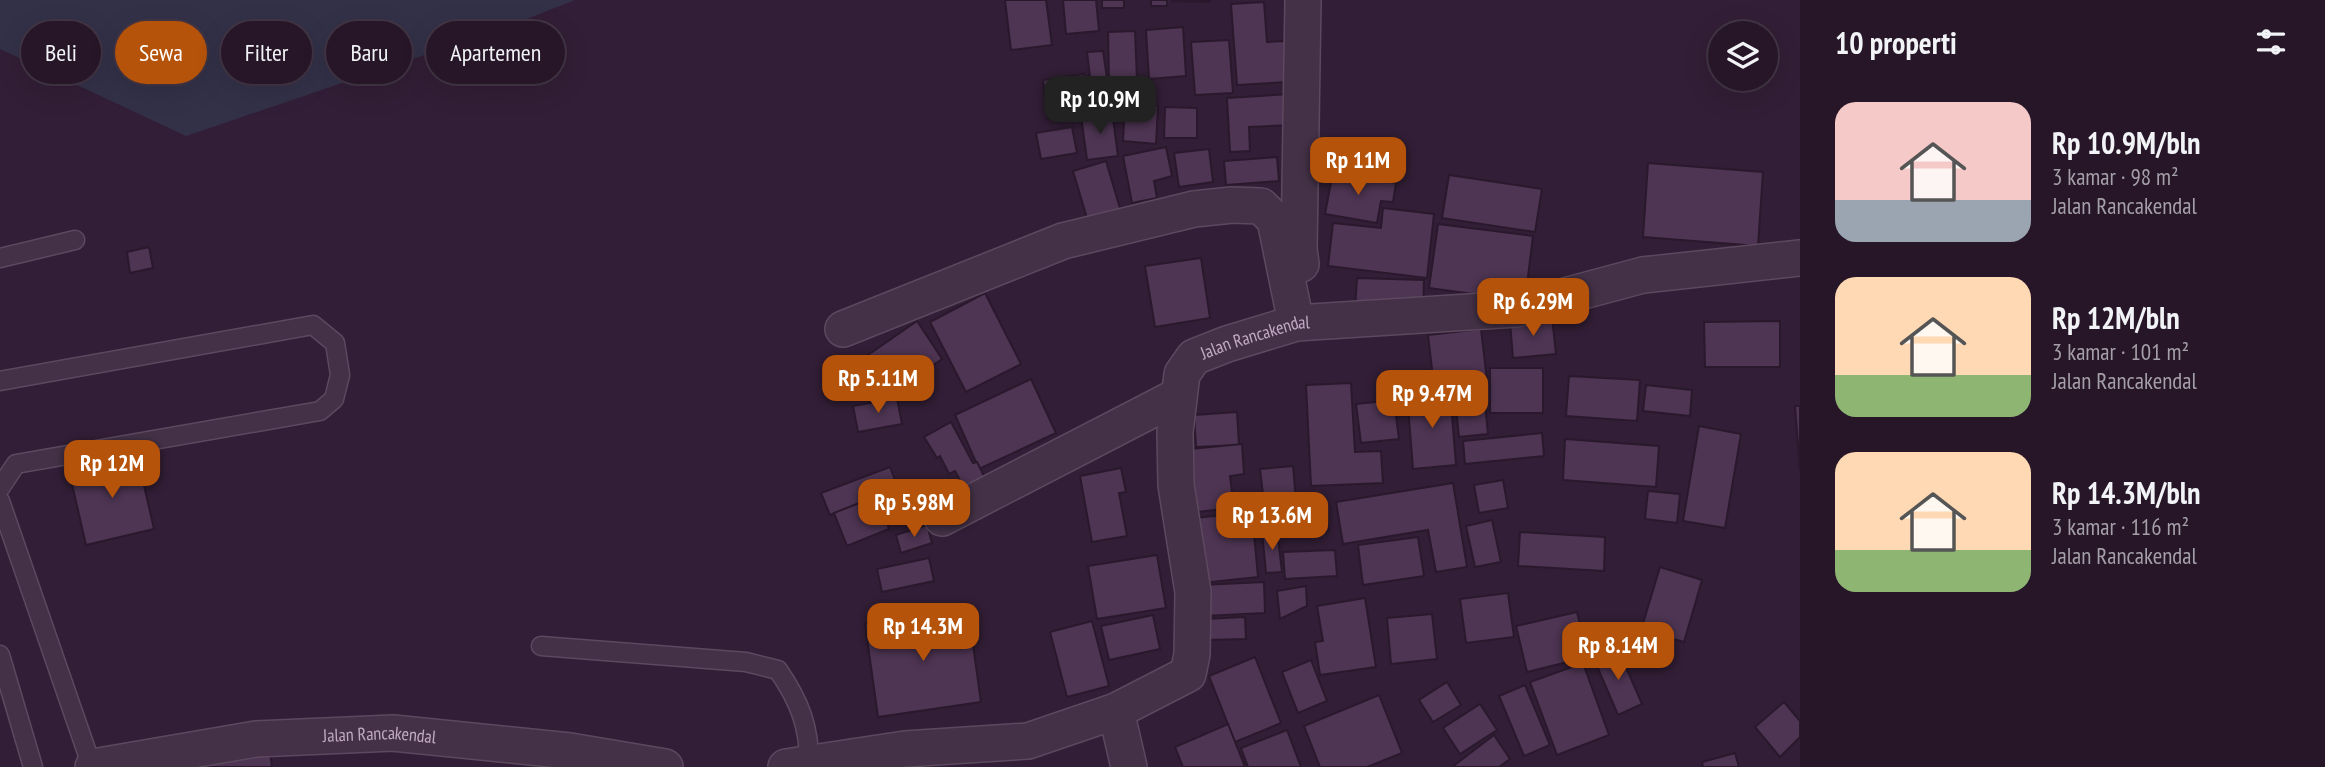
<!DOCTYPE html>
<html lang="id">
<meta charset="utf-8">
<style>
:root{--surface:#261628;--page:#322334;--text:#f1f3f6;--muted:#a49fa8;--line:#423545;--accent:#b45309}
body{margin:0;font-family:"PT Sans Narrow",sans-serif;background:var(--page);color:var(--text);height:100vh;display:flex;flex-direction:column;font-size:26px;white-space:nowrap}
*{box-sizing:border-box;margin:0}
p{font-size:23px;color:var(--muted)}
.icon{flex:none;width:38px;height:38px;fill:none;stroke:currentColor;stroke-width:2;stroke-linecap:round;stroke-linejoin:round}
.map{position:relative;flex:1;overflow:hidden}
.drawer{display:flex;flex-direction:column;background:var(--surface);width:525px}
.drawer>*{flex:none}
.guide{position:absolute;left:21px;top:21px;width:665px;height:63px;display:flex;gap:14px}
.fabs{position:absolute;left:1708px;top:21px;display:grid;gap:14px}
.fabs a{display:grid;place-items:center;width:70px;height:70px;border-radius:50%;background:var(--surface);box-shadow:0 7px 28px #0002,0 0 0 2px var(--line);font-size:35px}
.price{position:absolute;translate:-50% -60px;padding:0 16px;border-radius:14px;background:var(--accent);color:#fff;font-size:23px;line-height:46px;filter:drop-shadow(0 2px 4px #0008)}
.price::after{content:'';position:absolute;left:50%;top:42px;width:21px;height:16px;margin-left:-10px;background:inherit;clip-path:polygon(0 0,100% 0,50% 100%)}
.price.active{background:#222;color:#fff}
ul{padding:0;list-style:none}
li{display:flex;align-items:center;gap:21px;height:175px;padding:0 35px}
li span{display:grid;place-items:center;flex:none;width:196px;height:140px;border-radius:21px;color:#555}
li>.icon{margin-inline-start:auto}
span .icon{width:84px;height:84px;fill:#fffc;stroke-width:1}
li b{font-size:30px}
h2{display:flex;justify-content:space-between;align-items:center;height:84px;padding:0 35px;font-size:30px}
.pill{padding:0 24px;border-radius:32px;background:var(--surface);box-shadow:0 7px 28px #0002,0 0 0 2px var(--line);font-size:24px;line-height:63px}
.pill.active{background:var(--accent);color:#fff}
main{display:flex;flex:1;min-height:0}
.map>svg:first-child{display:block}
</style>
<main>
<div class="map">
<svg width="1800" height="767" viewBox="0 0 1800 767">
<rect width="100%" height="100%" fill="#321e36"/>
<polygon fill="#333148" points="0,0 575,0 504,28 186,136 0,49"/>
<g fill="#4e3553" stroke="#2a192d" stroke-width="2">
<polygon points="1005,0 1046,0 1052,45 1011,50"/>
<polygon points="1063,0 1096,0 1099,31 1066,34"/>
<rect x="1102" y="0" width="22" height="8"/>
<rect x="1151" y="0" width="16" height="6"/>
<polygon points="1172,0 1210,0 1210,2 1172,1"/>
<polygon points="1264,2 1267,42 1286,41 1288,82 1237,85 1231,4"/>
<polygon points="1183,27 1186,76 1149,79 1146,30"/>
<polygon points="1135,31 1137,80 1109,81 1108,32"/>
<polygon points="1229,40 1233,93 1195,95 1191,42"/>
<polygon points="1103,51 1109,91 1092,93 1087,52"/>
<polygon points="1084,74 1088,113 1048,118 1043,80"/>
<polygon points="1292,94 1294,125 1249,127 1250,151 1230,152 1227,98"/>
<polygon points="1125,104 1158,106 1156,144 1123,141"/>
<polygon points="1165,107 1197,108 1197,138 1164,138"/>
<polygon points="1112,111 1118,156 1087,160 1081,116"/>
<polygon points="1072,127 1077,153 1041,159 1036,133"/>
<polygon points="1166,147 1172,176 1154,181 1157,198 1132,203 1123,156"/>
<polygon points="1209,149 1213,182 1179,187 1174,153"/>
<polygon points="1277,157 1279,181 1226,185 1224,161"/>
<polygon points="1106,161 1122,215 1089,225 1073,171"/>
<polygon points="1648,163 1763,172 1758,246 1643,237"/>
<polygon points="1333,172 1396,183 1393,202 1381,201 1377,223 1325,214"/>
<polygon points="1449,175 1542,189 1535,232 1442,218"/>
<polygon points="1383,208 1434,214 1427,278 1328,266 1333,223 1381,228"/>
<polygon points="1438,224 1533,236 1525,301 1429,288"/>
<polygon points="149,247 153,268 130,273 127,252"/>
<polygon points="1201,258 1210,318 1155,327 1145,266"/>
<polygon points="1357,278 1424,280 1423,313 1355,311"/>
<polygon points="985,293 1021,364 966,392 930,322"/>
<polygon points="1552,317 1556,354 1513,358 1510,322"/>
<polygon points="917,321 942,359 881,401 855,364"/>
<polygon points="1780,321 1780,367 1705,367 1704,322"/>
<polygon points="1481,329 1487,380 1434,386 1428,335"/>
<rect x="1490" y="368" width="53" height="45"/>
<polygon points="1569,376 1640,380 1637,421 1566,416"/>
<polygon points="1031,379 1056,433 979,469 955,415"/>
<polygon points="1351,383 1355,452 1381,451 1383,483 1311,486 1306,385"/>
<polygon points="1483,384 1488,434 1459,437 1454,387"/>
<polygon points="1646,385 1692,390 1690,416 1643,411"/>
<polygon points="1450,390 1456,465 1413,469 1407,394"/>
<polygon points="897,398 902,424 858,432 853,406"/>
<polygon points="1394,400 1399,439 1361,443 1356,404"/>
<polygon points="1795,406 1800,406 1800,471"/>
<polygon points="1237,412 1239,445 1196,447 1194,415"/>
<polygon points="951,422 973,463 977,462 986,480 966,491 955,471 949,474 940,456 937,458 924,437"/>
<polygon points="1699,426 1741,434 1725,528 1683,521"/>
<polygon points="1542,433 1544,456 1465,464 1463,441"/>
<polygon points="1565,439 1659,446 1656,487 1563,480"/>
<polygon points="1242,444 1244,474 1230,476 1234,508 1196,512 1190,449"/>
<polygon points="137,455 154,529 86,545 69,471"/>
<polygon points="1293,466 1296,500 1264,503 1260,469"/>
<polygon points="890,467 898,488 830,515 821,493"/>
<polygon points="1121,468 1126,492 1119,493 1127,536 1092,542 1080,476"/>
<polygon points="1503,480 1508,508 1479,513 1474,485"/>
<polygon points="1453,483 1467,567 1436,572 1428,530 1343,544 1336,502"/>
<polygon points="1648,491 1680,494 1677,523 1645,519"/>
<polygon points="877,496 889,529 847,546 834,513"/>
<polygon points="1326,509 1329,531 1307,534 1305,512"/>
<polygon points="1252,512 1258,577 1202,583 1195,518"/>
<polygon points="1492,520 1501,562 1475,567 1466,526"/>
<polygon points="927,525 932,543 901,553 896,535"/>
<polygon points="1277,530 1282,572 1266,573 1262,531"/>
<polygon points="1520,532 1605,537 1604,571 1518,566"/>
<polygon points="1418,537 1424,576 1363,585 1358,545"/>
<polygon points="1335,550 1337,576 1285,579 1283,552"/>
<polygon points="1157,555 1166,608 1097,619 1088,566"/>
<polygon points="929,558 934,581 882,592 877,569"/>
<polygon points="1660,567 1702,580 1684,642 1641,630"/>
<polygon points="1264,582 1265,613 1203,616 1202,585"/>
<polygon points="1306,586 1307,606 1280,619 1277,591"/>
<polygon points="1508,593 1514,637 1466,643 1460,599"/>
<polygon points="1365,598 1376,667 1320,675 1315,642 1323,641 1317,606"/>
<polygon points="968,609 981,702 878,717 865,624"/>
<polygon points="1577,612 1588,657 1527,672 1516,626"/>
<polygon points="1432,614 1437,659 1391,664 1387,618"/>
<polygon points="1153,615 1160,649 1109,660 1101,626"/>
<polygon points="1245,617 1246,639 1205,640 1204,619"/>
<polygon points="1092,621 1109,686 1067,697 1050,632"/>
<polygon points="1618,649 1642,704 1618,715 1594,659"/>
<polygon points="1255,657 1281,723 1235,742 1209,676"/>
<polygon points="1311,660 1327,701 1298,713 1282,672"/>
<polygon points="1583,663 1609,735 1557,755 1530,682"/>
<polygon points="1447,682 1461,705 1433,722 1419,700"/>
<polygon points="1525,685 1550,745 1524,756 1499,696"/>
<polygon points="1379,695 1402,753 1367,767 1320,767 1304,726"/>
<polygon points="1784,702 1800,721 1800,737 1780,757 1755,727"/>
<polygon points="1480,704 1497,730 1460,754 1443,728"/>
<polygon points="1228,724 1245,767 1183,767 1175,747"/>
<polygon points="1287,730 1301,767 1248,767 1241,748"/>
<polygon points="1494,735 1510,759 1499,767 1452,767"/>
<polygon points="270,752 272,767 192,767"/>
<polygon points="1735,753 1739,767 1703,767 1702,762"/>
</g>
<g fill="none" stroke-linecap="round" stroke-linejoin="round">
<g stroke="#5c495f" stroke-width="21">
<g id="service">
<polyline points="0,258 75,240"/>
<polyline points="0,381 313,325 335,343 340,375 334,399 320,411 16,464 0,488"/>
<polyline points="0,501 92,767"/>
<path d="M 541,646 L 746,662 L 778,670 C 800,702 810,728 809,767"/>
<polyline points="0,655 33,767"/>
</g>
</g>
<g stroke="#5c495f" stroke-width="38">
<g id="minor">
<polyline points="1301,264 1299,249 1303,0"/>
<polyline points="843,329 1063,241 1194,209 1232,205 1261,206 1275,220 1296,323"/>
<polyline points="942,518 1178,396"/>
<polyline points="1116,711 1129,767"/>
<path id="s1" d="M 93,767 L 256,739 L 393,733 L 570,751 L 665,767"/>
<path id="s2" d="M 786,767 L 905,749 L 1028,741 L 1116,711 L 1188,674 L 1192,654 L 1193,592 L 1176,485 L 1175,432 L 1182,374 L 1194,357 L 1227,344 L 1296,323 L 1516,309 L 1643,275 L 1800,258"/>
</g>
</g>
<use href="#service" stroke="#443147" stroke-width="18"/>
<use href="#minor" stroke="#443147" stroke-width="35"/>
</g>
<g text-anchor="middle" stroke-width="5" stroke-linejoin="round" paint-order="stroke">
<g font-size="18" fill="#c1abc4" stroke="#28172b">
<text dy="6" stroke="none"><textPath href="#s2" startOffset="805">Jalan Rancakendal</textPath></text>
<text dy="6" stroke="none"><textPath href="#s1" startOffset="289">Jalan Rancakendal</textPath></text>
</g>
</g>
</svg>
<div class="fabs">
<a><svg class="icon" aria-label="layers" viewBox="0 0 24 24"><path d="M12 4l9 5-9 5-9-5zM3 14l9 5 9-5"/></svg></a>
</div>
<b class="price active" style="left:1100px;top:136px">Rp 10.9M</b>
<b class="price" style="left:1358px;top:197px">Rp 11M</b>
<b class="price" style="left:1533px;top:338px">Rp 6.29M</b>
<b class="price" style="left:878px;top:415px">Rp 5.11M</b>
<b class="price" style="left:1432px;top:430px">Rp 9.47M</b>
<b class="price" style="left:112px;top:500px">Rp 12M</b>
<b class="price" style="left:914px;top:539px">Rp 5.98M</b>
<b class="price" style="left:1272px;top:552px">Rp 13.6M</b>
<b class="price" style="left:923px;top:663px">Rp 14.3M</b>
<b class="price" style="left:1618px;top:682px">Rp 8.14M</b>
<div class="guide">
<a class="pill">Beli</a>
<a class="pill active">Sewa</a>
<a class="pill">Filter</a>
<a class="pill">Baru</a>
<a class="pill">Apartemen</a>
</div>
</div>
<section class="drawer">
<h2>10 properti<svg class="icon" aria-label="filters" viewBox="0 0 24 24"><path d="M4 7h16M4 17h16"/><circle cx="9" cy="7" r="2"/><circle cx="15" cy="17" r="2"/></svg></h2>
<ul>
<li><span style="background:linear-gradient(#f6c9c9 70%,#9aa5b1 0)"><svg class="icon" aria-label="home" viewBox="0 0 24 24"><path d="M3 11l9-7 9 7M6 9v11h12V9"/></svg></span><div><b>Rp 10.9M/bln</b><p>3 kamar · 98 m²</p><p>Jalan Rancakendal</p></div></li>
<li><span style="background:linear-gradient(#ffd9b3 70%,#8fb573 0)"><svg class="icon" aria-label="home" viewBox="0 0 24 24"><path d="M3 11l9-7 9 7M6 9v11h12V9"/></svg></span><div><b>Rp 12M/bln</b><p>3 kamar · 101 m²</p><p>Jalan Rancakendal</p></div></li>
<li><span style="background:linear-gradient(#ffd9b3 70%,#8fb573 0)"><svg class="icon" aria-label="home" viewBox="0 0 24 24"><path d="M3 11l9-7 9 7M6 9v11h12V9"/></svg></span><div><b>Rp 14.3M/bln</b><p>3 kamar · 116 m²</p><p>Jalan Rancakendal</p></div></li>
</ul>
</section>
</main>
